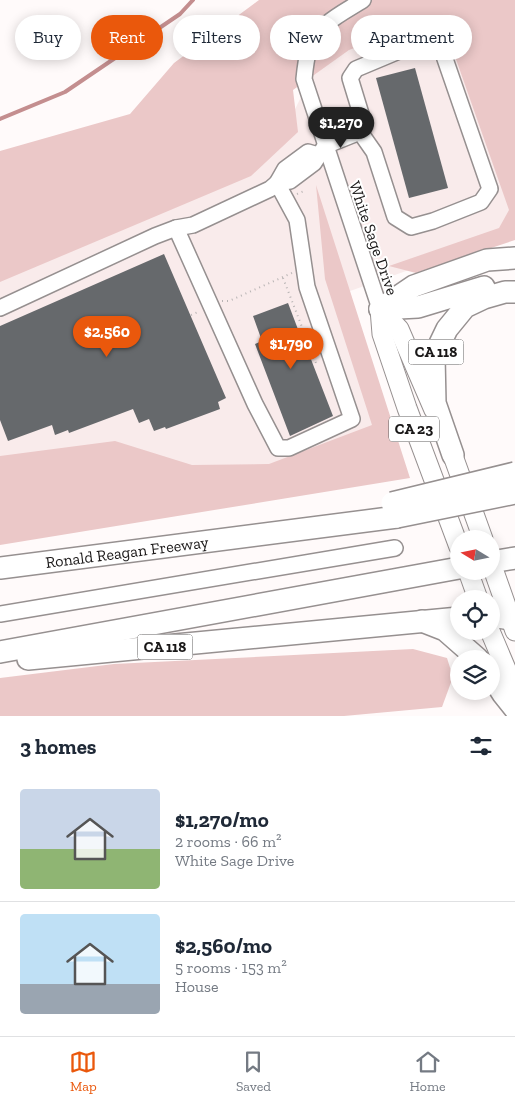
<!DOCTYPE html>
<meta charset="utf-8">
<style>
:root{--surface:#fff;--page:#f2f2f3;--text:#1f2937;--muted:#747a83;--line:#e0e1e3;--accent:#ea580c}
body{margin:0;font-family:"Zilla Slab",serif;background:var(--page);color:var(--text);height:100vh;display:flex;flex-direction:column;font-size:19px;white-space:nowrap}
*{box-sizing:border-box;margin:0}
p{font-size:16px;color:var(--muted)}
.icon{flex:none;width:28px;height:28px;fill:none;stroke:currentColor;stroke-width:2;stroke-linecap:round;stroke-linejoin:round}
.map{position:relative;height:716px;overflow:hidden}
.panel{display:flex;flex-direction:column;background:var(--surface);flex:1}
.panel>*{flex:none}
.banner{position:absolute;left:15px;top:15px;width:485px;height:45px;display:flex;gap:10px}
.needle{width:32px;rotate:280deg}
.tools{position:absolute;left:450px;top:530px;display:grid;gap:10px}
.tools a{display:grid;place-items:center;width:50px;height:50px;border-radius:50%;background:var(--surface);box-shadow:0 2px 12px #0003;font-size:25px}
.price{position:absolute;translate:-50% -42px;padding:0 11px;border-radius:18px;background:var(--accent);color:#fff;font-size:16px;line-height:32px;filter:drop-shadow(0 1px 2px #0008)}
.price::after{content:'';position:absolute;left:50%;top:30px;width:15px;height:11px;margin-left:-8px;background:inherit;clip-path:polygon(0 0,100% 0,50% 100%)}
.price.current{background:#222;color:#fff}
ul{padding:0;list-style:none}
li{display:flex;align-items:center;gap:15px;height:125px;padding:0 20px}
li+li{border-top:1px solid var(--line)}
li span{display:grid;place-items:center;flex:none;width:140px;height:100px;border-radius:5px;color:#555}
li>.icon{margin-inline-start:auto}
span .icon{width:60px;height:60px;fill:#fffc;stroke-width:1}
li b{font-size:21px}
h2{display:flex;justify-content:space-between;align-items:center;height:60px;padding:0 20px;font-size:21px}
.chip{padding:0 18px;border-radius:22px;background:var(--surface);box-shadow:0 2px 12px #0003;font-size:18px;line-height:45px}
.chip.current{background:var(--accent);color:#fff}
.menu{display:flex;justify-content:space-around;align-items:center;height:70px;border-top:1px solid var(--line);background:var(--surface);font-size:14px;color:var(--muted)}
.menu a{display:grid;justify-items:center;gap:2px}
.menu .current{color:var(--accent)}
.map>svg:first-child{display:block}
</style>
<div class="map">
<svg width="515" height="716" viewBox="0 0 515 716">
<rect width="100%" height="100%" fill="#fffafa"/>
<polygon fill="#f9ebeb" points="443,14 515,211 515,232 339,295 383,438 264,474 0,465 0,271 284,132 320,58"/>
<g fill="#ebc8c8">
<polygon points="259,0 515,0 515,240 416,273 389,266 499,228 509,210 444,25 418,24 349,50 293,90 298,132 251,176 0,282 0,151 130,114 174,63"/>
<polygon points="316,185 410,478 0,545 0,456 115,441 192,465 269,464 372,425 325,279"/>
<polygon points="413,649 447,658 453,677 442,707 344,716 0,716 0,678 114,664"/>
</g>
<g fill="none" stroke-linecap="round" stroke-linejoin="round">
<polyline stroke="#c48e8f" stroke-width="4" points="0,119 65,92 180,14 193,0"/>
</g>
<g fill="#66696c">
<polygon points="415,68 448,188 409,198 376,78"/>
<polygon points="164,254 226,398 218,402 220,409 166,429 165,427 154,431 149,419 139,423 133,409 69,433 68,430 55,435 52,425 8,441 0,420 0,326"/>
<polygon points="288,303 299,332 300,331 333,416 290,436 255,344 262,341 253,316"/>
</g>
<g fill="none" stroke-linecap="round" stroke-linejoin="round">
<g stroke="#969090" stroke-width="18">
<g id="minor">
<path d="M 363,0 C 343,13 317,24 309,49 C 306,59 305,69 304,79 L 380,309"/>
<polyline points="277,183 290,181 314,163 325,146 360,132 361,114 350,78 356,69 418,43 433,41 444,56 490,189 481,202 433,221 411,227 395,217 374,152 360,132"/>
<polyline points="176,228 255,404 278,448 289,448 352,419 307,287 297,220 277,183"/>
<polyline points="0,308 155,236 176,228 193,225 270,189 277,183 285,169 308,152 318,155"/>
<polyline points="0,614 395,548"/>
</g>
</g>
<g stroke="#969090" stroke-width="21">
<g id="major">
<polyline points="380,309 399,329 434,410"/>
<polyline points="380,309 382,334 407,408 459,547"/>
<polyline points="448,442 483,539"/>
<polyline points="491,563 515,631"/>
<polyline points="468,571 478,599"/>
<polyline points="490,631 515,690"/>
</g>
</g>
<g stroke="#969090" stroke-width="24">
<g id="highway">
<polyline points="380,309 414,286 487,260 515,258"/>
<polyline points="380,309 418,307 484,287"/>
<polyline points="453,455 435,403 434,356 447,329 465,307 484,298 505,292 515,292"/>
<polyline points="491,562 515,558"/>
<path id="s1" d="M 0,568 L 397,517"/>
<polyline points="491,616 511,619 515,618"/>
<polyline points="422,621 445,630 478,659"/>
<polyline points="0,652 459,568"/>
<polyline points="28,659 459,618"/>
<polyline points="491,675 503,694 515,709"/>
</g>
</g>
<g stroke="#b8b4b4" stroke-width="2" stroke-dasharray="1 4" stroke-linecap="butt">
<polyline points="297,194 304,191"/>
<polyline points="283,278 316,363 319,362"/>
<polyline points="222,301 229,301 292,273"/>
<polyline points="191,315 200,311"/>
</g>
<use href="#minor" stroke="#fff" stroke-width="15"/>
<use href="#major" stroke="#fff" stroke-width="19"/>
<use href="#highway" stroke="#fff" stroke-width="21"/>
<g stroke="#969090" stroke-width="24" stroke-linecap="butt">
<g id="highway-bridge">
<polyline points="392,503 515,473"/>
<polyline points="397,517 515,493"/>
</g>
</g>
<use href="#highway-bridge" stroke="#fff" stroke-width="21"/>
</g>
<g text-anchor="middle" stroke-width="4" stroke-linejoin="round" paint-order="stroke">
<g fill="#fff" stroke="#5e5d5d" stroke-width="1">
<rect x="408.5" y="339.5" width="55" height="25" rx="4"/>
<rect x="389" y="416.5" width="50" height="25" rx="4"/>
<rect x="137.5" y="634.5" width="55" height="25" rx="4"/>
</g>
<g font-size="15" font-weight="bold" fill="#191717">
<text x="436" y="357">CA 118</text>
<text x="414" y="434">CA 23</text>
<text x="165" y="652">CA 118</text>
</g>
<g font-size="16" fill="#191717" stroke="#fff">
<text transform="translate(374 238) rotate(71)" y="6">White Sage Drive</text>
<text dy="6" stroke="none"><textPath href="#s1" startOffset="128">Ronald Reagan Freeway</textPath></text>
</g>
</g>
</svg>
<div class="tools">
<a><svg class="needle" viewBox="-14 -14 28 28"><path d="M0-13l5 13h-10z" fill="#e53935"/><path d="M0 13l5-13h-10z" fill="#747a83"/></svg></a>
<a><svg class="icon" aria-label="locate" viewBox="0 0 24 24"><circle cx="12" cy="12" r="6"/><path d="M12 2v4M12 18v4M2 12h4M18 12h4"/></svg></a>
<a><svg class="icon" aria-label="layers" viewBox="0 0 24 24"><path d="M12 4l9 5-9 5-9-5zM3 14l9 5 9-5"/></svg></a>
</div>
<b class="price current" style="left:341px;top:149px">$1,270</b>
<b class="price" style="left:107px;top:358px">$2,560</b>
<b class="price" style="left:291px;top:370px">$1,790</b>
<div class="banner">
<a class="chip">Buy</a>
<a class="chip current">Rent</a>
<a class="chip">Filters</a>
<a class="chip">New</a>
<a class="chip">Apartment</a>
</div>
</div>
<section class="panel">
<h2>3 homes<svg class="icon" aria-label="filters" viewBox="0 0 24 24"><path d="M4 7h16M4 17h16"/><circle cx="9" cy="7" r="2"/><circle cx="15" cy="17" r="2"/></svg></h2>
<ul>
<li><span style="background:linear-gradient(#c9d6e8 60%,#8fb573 0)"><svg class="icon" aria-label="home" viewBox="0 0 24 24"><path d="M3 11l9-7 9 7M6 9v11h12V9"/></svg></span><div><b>$1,270/mo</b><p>2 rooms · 66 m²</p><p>White Sage Drive</p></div></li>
<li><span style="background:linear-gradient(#bfe0f5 70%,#9aa5b1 0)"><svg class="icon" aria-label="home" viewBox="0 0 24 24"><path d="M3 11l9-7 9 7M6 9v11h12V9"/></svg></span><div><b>$2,560/mo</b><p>5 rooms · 153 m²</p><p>House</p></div></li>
</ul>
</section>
<nav class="menu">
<a class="current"><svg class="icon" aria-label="map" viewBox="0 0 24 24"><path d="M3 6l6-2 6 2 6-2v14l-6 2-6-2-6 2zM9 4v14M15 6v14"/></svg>Map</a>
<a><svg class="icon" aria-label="saved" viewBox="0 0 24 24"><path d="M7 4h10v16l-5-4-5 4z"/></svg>Saved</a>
<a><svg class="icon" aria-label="home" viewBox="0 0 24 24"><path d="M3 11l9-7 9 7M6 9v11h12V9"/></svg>Home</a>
</nav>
